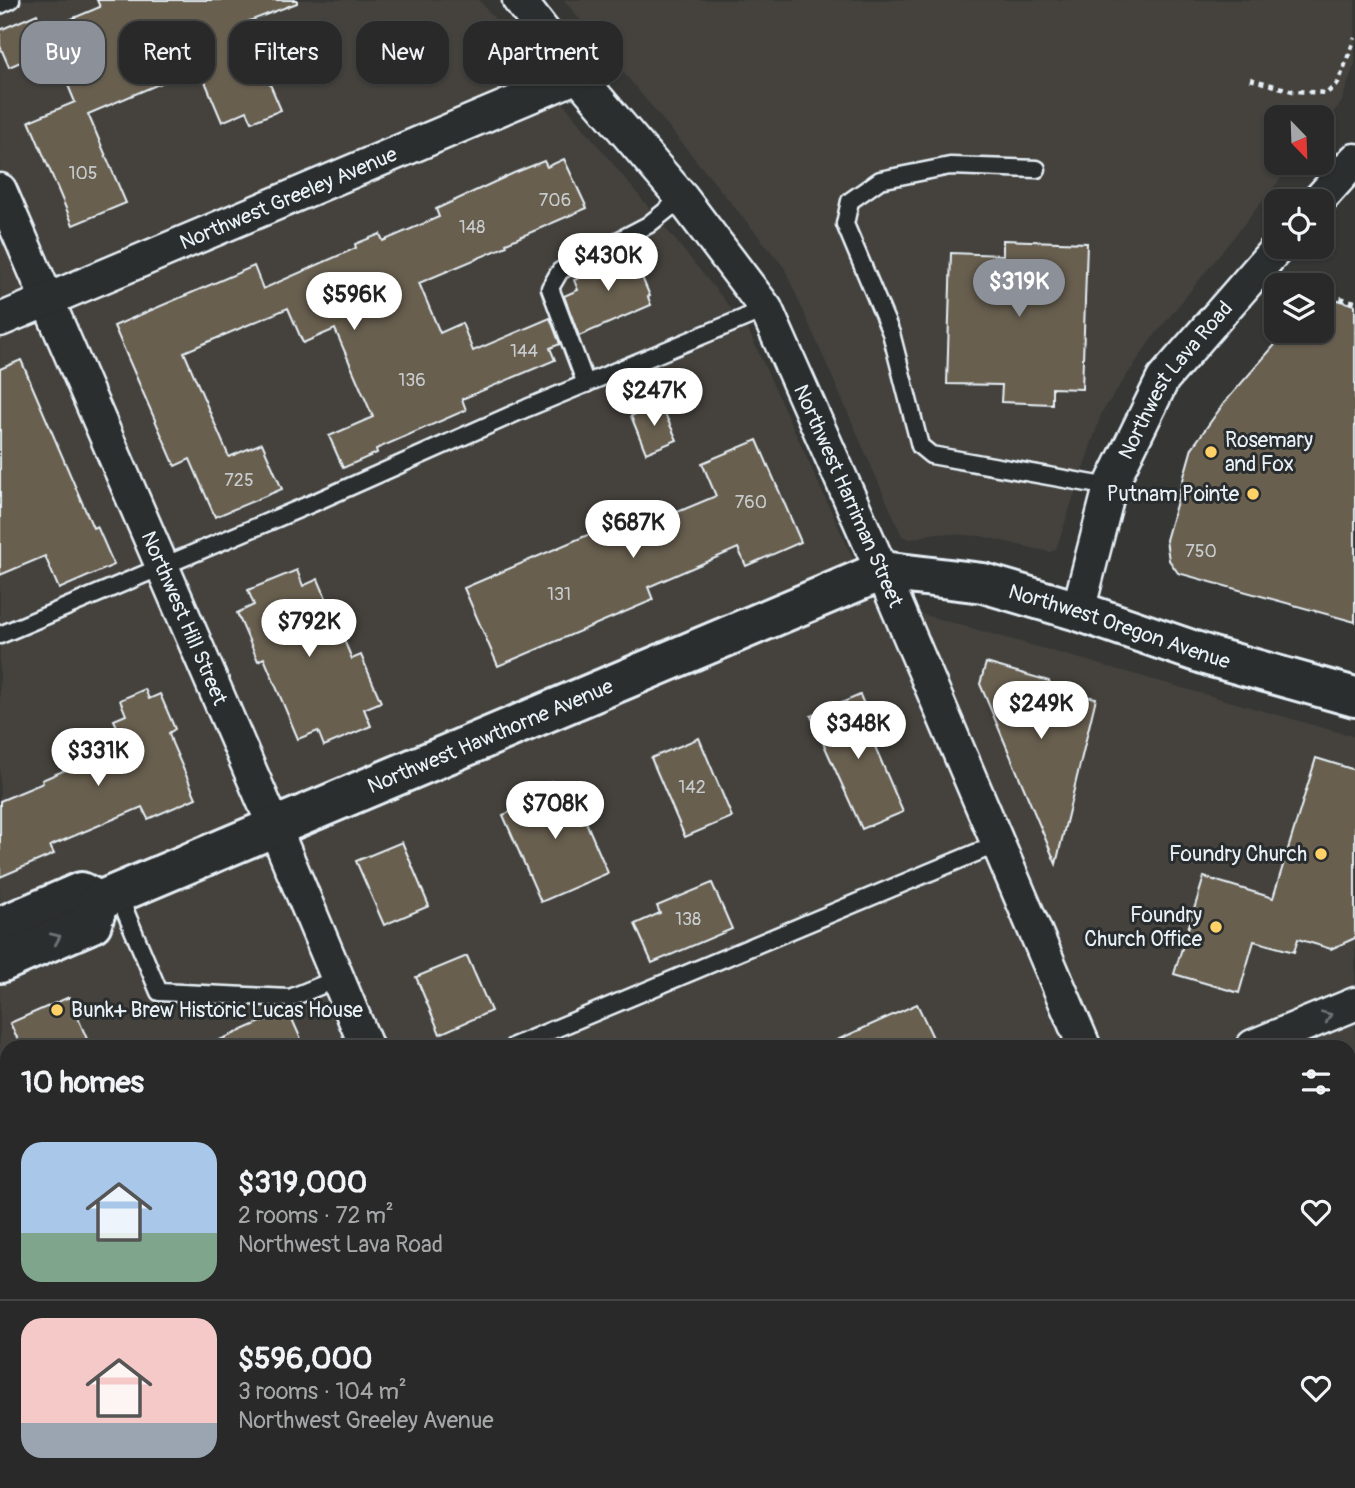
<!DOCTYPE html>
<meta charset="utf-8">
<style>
:root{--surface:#282928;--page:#303130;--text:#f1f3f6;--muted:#a5a6a8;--line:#444545;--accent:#8c9099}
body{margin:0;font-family:Pangolin,sans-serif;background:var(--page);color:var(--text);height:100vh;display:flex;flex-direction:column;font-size:26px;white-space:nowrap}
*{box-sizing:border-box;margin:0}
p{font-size:23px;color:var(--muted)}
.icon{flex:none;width:38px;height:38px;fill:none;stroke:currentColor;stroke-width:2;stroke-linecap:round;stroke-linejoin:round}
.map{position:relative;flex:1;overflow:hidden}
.drawer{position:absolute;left:0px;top:1040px;width:1356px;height:450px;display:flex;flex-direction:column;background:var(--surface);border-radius:21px 21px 0 0;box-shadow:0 2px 5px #0004,0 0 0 2px var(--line)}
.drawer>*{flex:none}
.guide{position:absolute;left:21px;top:21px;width:700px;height:63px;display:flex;gap:14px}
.needle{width:46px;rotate:157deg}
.controls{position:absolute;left:1264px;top:105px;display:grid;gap:14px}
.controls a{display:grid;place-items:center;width:70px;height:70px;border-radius:14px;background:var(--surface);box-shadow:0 2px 5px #0004,0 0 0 2px var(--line);font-size:35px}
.price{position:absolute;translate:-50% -60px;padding:0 16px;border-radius:24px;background:#fff;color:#222;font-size:23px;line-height:46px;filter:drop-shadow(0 2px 4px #0008)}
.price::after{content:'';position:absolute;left:50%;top:42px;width:21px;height:16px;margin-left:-10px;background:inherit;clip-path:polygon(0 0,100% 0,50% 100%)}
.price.selected{background:var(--accent);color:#fff}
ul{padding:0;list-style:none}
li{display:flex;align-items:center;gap:21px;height:175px;padding:0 21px}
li+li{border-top:2px solid var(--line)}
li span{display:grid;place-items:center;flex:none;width:196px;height:140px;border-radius:21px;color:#555}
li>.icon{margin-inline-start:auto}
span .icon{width:84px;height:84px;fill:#fffc;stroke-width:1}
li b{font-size:30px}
h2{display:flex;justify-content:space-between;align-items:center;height:84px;padding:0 21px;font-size:30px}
.chip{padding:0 24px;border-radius:21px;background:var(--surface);box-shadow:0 2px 5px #0004,0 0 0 2px var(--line);font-size:24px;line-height:63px}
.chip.selected{background:var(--accent);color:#fff}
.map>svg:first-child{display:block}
</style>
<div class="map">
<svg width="1355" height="1488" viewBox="0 0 1355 1488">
<rect width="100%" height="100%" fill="#363735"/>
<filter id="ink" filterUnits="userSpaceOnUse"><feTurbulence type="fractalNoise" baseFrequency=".0143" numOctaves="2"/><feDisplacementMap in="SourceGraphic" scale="14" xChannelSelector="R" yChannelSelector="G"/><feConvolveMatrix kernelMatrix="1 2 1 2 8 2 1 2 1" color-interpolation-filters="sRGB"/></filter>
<g filter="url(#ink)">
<g fill="#45433d" fill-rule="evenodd">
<path d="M 0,0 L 479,0 L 747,328 L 872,600 L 1355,737 L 1355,1488 L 0,1488 ZM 7,1046 L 1349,1046 L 1349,1482 L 7,1482 Z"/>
<polygon points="564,0 1355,0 1355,63 1341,103 1321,127 1321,117 1276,117 1276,163 1293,163 1150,341 1102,412 1056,549 1050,552 981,536 935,533 910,539 902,536 784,267"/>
</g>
<g fill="#685e4f" stroke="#e8f1f8" stroke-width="2">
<polygon points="97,0 297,0 297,3 244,23 281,110 252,122 247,111 222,122 199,67 88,114 126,203 73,225 29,121 75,102 45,30 100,7"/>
<polygon points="37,14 51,49 9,67 0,46 0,30"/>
<polygon points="564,159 587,208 506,243 507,246 419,283 440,333 462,323 473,351 550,318 560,344 550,348 555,360 462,399 466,410 376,449 377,453 343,468 329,436 373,417 335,329 303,343 288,308 184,352 229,457 262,443 282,489 215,517 190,459 175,466 114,326 254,266 263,289 356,248 355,244 380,234 383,241 439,217 436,209 514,173 544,161 547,167"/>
<polygon points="1003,240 1087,243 1082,389 1052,388 1052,404 1001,402 1002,385 947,384 951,253 1003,255"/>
<polygon points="629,247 650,296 648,297 651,305 579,336 564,296 578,290 574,280 587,275 585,270"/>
<polygon points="1321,295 1355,305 1355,622 1178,573 1169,560 1166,540 1192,448 1224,403 1287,331 1321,331"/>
<polygon points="21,360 93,528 97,526 114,565 59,589 45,556 0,575 0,369"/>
<polygon points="660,403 677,440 646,453 631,416"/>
<polygon points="757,440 801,542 746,566 738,548 648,587 653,600 498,666 464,588 620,521 625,534 716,496 702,463"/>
<polygon points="297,570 303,586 318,579 352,659 361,655 381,702 364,709 371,726 324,746 318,731 298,739 264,658 258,661 237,613 254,605 248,590"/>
<polygon points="986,663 1049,681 1054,690 1096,698 1056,864 980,684"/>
<polygon points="145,689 149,699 160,694 175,729 169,733 172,743 196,798 148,819 142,807 50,846 54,854 0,877 0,801 43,783 42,780 125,744 114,720 126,715 120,700"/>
<polygon points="860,695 879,739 873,742 903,812 862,829 811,716"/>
<polygon points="699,738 732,817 685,837 651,758"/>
<polygon points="1316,758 1355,770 1355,938 1331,949 1298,939 1294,952 1254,941 1239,993 1174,974 1204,877 1273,898"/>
<polygon points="551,781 556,794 571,787 608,873 541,902 503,815 526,805 521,793"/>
<polygon points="402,842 429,906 384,925 356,861"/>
<polygon points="712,883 732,929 652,963 635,924 660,913 657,906"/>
<polygon points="467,956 491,1011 440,1034 416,977"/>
<polygon points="69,997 90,1046 21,1046 10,1023"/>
<polygon points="917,1004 937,1046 824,1046"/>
<polygon points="288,1010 304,1046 206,1046"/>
</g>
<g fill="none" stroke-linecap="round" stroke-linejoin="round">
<g stroke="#e8f1f8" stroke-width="21">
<g id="service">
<polyline points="0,5 11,0"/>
<polyline points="1037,169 950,166 880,180 850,201 845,224 891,333 920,446 931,455 1110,487"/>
<polyline points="586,384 550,288 560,271 648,225 682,198"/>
<polyline points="0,635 313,503 527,408 766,309"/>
<polyline points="118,894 159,992 290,998 337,979"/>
<polyline points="514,1046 997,844"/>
<polyline points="0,1262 7,1259"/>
<polyline points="940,1488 954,1482"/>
</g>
</g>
<g stroke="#e8f1f8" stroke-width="37">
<g id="minor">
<path id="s1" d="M 519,0 L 578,76 L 682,198 L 766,309 L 882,571 L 1084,1046"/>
<path id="s2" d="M 0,190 L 274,826 L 366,1046"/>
<polyline points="1318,201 1355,160"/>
<path id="s3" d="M 0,320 L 578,76"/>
<path id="s4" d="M 1078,611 L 1110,487 L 1163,379 L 1278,247"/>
<polyline points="1253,1046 1355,1004"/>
<polyline points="555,1482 557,1488"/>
<polyline points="1272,1482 1274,1488"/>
<polyline points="206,1488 219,1482"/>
</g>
</g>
<g stroke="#e8f1f8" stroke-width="44">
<g id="tertiary">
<polyline points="0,927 81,892 99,901"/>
<path id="s5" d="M 0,963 L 92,923 L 99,901 L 882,571 L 983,583 L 1078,611 L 1212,657 L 1355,697"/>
</g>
</g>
<g stroke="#e8f1f8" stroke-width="4.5" stroke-dasharray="5 5" stroke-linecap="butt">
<polyline points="1250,79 1293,91 1327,93 1338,83 1355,38"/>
<polyline points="1321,293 1355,302"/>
</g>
<use href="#service" stroke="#2a2d2e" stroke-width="16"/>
<use href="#minor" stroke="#2a2d2e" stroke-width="32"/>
<use href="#tertiary" stroke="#2a2d2e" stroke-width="38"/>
</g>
<defs><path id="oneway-chevron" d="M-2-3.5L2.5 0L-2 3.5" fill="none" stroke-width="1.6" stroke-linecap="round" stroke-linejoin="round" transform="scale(1.75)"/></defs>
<g stroke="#6c7275">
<use href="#oneway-chevron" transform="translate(56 938) rotate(-24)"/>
<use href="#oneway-chevron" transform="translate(1327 1016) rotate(-23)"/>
</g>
</g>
<g fill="#ffd166" stroke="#2a2d2e" stroke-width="2.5">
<circle cx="1211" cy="452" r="7"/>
<circle cx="1253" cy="494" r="7"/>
<circle cx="1321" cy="854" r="7"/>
<circle cx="1216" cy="927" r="7"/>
<circle cx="57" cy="1010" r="7"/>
</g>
<g text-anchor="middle" stroke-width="6" stroke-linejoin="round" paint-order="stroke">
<g font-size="18" fill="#c8ccce">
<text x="83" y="179">105</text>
<text x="555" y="206">706</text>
<text x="472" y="233">148</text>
<text x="524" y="357">144</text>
<text x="412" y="386">136</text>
<text x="239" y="486">725</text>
<text x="751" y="508">760</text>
<text x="1201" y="557">750</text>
<text x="559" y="600">131</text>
<text x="692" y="793">142</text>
<text x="688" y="925">138</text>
</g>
<g font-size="21" fill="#e8f1f8" stroke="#2a2d2e">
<text dy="7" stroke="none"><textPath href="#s3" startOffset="313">Northwest Greeley Avenue</textPath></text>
<text dy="7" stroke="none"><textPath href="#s4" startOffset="254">Northwest Lava Road</textPath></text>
<text dy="7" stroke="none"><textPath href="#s1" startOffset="600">Northwest Harriman Street</textPath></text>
<text dy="7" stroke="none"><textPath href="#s2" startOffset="466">Northwest Hill Street</textPath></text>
<text dy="7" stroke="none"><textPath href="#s5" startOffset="1218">Northwest Oregon Avenue</textPath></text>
<text dy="7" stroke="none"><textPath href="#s5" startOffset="548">Northwest Hawthorne Avenue</textPath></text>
</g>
<g font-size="21" fill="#e8f1f8" stroke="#2a2d2e" text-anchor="end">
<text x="1225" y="447" text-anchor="start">Rosemary<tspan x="1225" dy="24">and Fox</tspan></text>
<text x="1239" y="501">Putnam Pointe</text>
<text x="1307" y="861">Foundry Church</text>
<text x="1202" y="922">Foundry<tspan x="1202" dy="24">Church Office</tspan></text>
<text x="71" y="1017" text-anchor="start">Bunk+ Brew Historic Lucas House</text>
</g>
</g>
</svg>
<div class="controls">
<a><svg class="needle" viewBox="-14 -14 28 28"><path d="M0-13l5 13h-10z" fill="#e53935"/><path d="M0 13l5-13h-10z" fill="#a5a6a8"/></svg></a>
<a><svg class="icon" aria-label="locate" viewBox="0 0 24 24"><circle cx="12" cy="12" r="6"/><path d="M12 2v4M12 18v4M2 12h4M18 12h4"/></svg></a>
<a><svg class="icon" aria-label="layers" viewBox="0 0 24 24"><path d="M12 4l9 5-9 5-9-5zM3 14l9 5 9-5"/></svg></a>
</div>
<b class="price" style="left:608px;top:293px">$430K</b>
<b class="price selected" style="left:1019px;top:319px">$319K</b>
<b class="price" style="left:354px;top:332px">$596K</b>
<b class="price" style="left:654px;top:428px">$247K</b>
<b class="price" style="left:633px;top:560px">$687K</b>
<b class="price" style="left:309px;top:659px">$792K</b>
<b class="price" style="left:1041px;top:741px">$249K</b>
<b class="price" style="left:858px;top:761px">$348K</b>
<b class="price" style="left:98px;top:788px">$331K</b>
<b class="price" style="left:555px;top:841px">$708K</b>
<div class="guide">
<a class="chip selected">Buy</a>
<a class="chip">Rent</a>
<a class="chip">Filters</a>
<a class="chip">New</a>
<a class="chip">Apartment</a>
</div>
<section class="drawer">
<h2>10 homes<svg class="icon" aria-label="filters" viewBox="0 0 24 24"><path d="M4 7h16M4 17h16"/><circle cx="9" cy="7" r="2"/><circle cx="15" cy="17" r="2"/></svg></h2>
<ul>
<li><span style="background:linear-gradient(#a9c7e8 65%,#7fa58c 0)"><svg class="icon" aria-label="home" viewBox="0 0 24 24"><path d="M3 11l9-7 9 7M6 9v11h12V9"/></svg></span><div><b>$319,000</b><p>2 rooms · 72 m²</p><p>Northwest Lava Road</p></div><svg class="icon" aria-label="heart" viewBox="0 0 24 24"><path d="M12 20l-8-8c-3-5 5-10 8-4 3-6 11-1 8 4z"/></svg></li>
<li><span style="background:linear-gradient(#f6c9c9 75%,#9aa5b1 0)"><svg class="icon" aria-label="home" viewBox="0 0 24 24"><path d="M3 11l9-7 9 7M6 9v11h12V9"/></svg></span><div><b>$596,000</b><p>3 rooms · 104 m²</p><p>Northwest Greeley Avenue</p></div><svg class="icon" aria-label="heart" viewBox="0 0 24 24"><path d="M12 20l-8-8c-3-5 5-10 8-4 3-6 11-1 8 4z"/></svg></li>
</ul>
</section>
</div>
